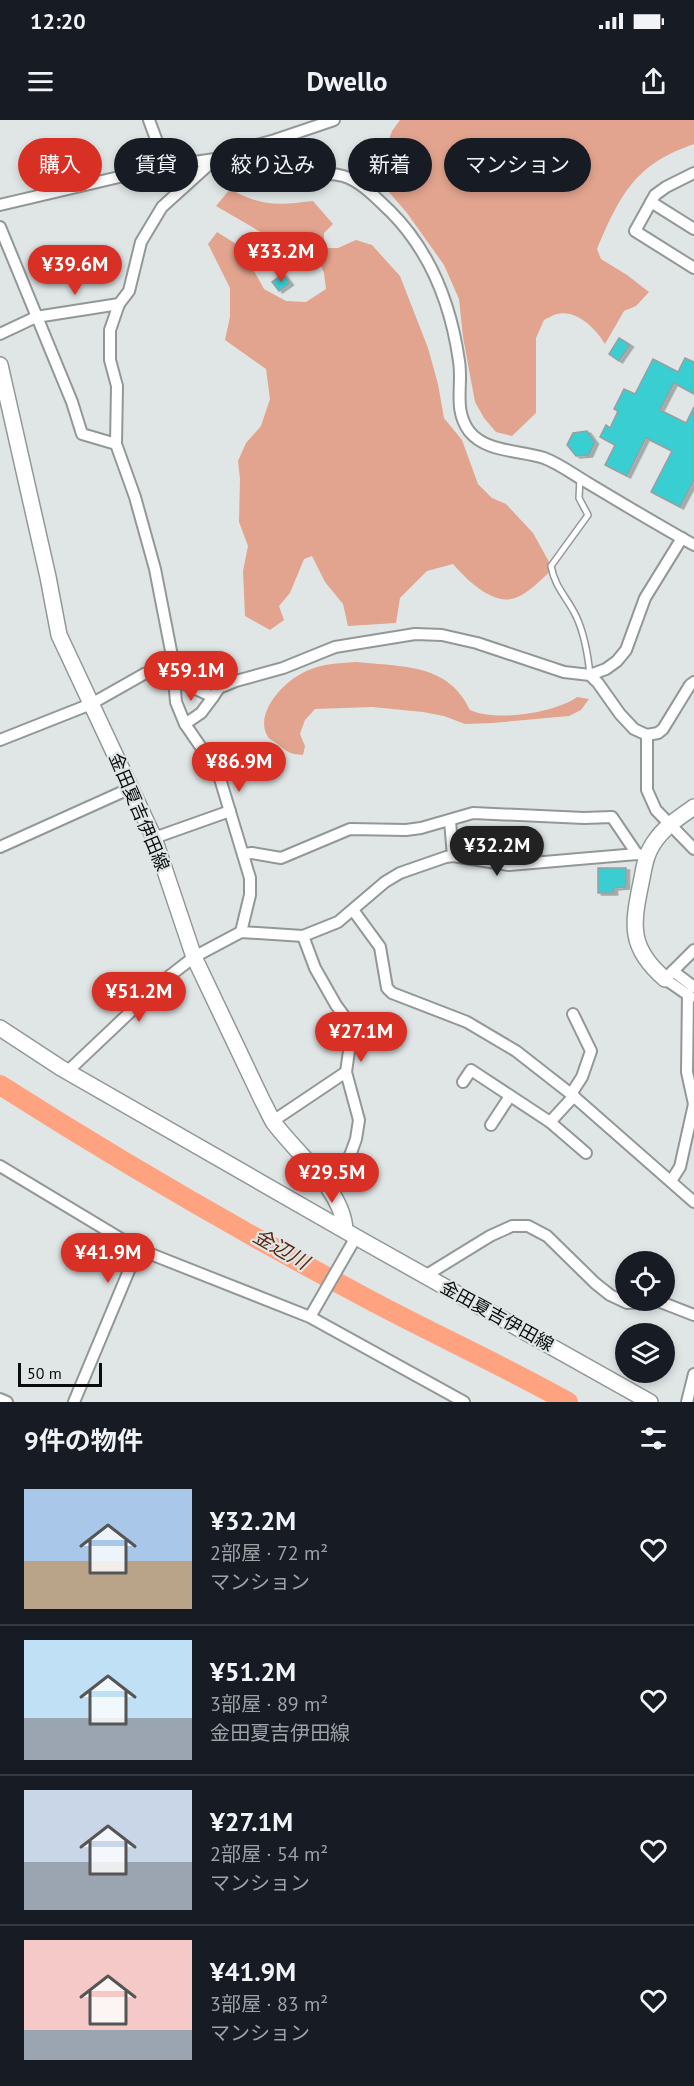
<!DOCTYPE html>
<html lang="ja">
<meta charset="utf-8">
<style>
:root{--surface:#171b24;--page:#20242c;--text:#f1f3f6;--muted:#9ea1a6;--line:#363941;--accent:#d93025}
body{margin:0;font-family:"PT Sans","Noto Sans JP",sans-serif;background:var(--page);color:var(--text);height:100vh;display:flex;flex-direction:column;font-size:22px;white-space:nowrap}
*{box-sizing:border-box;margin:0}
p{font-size:20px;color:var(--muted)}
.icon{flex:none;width:33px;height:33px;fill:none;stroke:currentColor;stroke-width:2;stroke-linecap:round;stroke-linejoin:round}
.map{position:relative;height:1282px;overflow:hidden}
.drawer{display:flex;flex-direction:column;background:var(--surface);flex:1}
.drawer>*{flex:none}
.hud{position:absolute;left:18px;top:18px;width:658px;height:54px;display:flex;gap:12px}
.controls{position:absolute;left:615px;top:1131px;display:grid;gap:12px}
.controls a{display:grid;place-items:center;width:60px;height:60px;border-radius:50%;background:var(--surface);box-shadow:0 3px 9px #0003;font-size:30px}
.scale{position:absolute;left:18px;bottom:15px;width:84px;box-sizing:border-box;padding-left:6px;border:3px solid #0b0d0d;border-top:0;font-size:16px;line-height:21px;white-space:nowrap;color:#0b0d0d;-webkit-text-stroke:4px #e0e6e6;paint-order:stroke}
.price{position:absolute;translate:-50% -51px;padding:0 14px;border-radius:21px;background:var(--accent);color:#fff;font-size:20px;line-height:39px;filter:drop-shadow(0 2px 3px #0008)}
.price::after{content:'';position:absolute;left:50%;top:36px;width:18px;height:14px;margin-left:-9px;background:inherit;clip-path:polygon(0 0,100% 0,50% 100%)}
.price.selected{background:#222;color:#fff}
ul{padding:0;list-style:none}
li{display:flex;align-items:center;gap:18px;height:150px;padding:0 24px}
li+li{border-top:2px solid var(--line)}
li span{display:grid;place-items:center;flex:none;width:168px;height:120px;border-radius:0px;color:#555}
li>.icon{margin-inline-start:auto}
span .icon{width:72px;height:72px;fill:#fffc;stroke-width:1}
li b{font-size:26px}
h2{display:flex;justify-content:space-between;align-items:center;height:72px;padding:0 24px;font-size:26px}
.chip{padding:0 21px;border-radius:27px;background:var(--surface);box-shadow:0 3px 9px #0003;font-size:21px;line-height:54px}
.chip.selected{background:var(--accent);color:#fff}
.status{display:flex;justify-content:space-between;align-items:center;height:42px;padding:0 30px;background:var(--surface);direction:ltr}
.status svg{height:16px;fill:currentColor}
header{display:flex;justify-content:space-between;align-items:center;height:78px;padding:0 24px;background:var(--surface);font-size:27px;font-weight:800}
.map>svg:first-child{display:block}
</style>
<div class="status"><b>12:20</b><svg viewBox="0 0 49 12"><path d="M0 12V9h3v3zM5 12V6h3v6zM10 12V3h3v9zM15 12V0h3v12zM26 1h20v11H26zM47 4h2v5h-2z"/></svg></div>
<header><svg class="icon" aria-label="menu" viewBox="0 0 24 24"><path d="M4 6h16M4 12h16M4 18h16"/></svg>Dwello<svg class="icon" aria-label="share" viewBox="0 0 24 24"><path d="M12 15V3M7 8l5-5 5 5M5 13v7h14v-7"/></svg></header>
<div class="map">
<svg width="694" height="1282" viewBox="0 0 694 1282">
<defs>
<filter id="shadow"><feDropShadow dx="3.5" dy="2" stdDeviation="0" flood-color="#0004"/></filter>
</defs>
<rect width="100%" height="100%" fill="#e0e6e6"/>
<g fill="#e2a48e">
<path d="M 400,0 L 694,0 L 694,24 C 635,44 620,75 597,129 L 601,139 L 627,155 L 649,172 L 636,186 L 624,191 L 605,224 C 596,209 577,189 557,194 C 553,195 548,198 544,200 L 536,218 L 536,293 L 512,316 L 496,312 L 484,298 L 475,282 L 463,217 L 459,179 L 444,145 L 407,93 L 382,64 L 382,38 L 392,11 Z"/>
<path d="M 230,69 C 262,87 278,85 313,81 L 333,104 L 324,113 L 324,128 L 338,128 L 356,120 L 372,125 L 400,156 L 428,228 L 438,264 L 444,298 L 462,320 L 478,364 L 492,378 L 506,384 L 533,413 L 553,449 C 541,459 527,476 511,479 C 490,483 465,458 453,444 L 427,451 L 400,478 L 396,503 L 348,506 L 343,484 L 325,462 L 312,436 L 304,439 L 290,473 L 279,486 L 284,500 L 270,510 L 245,496 L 243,451 L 248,426 L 239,402 L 240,359 L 238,341 L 246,323 L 261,306 L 270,279 L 266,249 L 225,220 L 230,197 L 230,168 L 208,124 L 217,112 L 241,127 L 264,169 L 286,181 L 306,182 L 326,169 L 324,153 L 309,119 L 264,114 L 216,86 Z"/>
<path d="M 357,542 C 402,547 448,543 470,590 C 496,602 555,593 577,577 L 589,579 L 581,590 L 569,596 L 493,603 L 465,604 L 444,596 L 423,592 L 372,587 L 315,589 L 305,600 L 300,614 L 305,626 L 303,635 C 290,634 289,633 279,625 C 276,622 270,620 268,617 C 254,595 281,565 299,555 C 317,544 336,543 357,542 Z"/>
</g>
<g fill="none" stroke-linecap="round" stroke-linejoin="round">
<path stroke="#ffa280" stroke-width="20" d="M 0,965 C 119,1041 242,1112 366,1178 C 433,1214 502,1245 568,1282"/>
</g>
<g fill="#39ced2" stroke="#999f9f" stroke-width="1.5" filter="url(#shadow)">
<polygon points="283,154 290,163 279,171 272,162"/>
<polygon points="619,218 630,225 619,241 609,234"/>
<polygon points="685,238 694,242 694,274 674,263 660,290 686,303 694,287 694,360 680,387 651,372 672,331 646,318 627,356 605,345 615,325 600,317 606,305 610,308 618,291 614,289 624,269 635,274 653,239 678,252"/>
<polygon points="587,311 595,322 589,335 576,336 567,325 573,313"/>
<polygon points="483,713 498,714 497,734 482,733"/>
<polygon points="537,716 539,735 515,737 514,717"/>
<polygon points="598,748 626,748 626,767 614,768 614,773 598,773"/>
</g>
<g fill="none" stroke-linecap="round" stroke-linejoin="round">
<g stroke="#929898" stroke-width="8">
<path id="lane" d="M 580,358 L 579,378 L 588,395 L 551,446 C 555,468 567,477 576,496 C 585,515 588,535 590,555"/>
</g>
<g stroke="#929898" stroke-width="14">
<g id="street">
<polyline points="149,0 166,46 180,70"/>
<path d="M 234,31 C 252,92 303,44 343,56 C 361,61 377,79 390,91 C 431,132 451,185 459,241 C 463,266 453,289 469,311 C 486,333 521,330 544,338 C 560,344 574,355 588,363 C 623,384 658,405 694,425"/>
<polyline points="215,39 162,87 141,122 129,171 119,184 110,210 110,240 117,266 116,324 135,377 155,449 172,536 168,550 174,559 176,582 185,604 218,652 250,758 250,775 241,812"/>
<polyline points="694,53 666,67 655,75 635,111 694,148"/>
<polyline points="651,82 694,109"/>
<polyline points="0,85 166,46 215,39 234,31 275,20 334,0"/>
<polyline points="0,107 72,282 82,314 116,324"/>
<polyline points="0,214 36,197 119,184"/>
<polyline points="590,555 606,549 617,541 626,530 645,478 682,418"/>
<polyline points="174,559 213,577 219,568 236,561 283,548 335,527 415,514 442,515 477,523 564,552 590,555 598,563 620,594 634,609 647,615 658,613 663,609 690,565 694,562"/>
<polyline points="185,604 201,593 213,577"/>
<polyline points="647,615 647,670 656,690 694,729"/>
<polyline points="0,620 91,584 144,554 168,550"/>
<polyline points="450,701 453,736"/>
<polyline points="154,718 230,691"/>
<polyline points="0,727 131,668"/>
<polyline points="243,734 252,733 281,738 350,709 406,710 421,708 473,693 584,698 612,697 637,734"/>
<polyline points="353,790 380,827 387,868 392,873 467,902 516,931 571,974 694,1082"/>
<polyline points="303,816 315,848 336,885 350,904 349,931 346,952 359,1000 356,1019 351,1033 332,1073"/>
<polyline points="673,851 694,867"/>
<polyline points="688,874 687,952 694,984"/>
<polyline points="691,877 665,859 694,830"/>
<polyline points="68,951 163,861 194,837 241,812 303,816 338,802 385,762 400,753 446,737 453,736 509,745 637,734 647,736"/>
<polyline points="463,962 471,950 550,1002"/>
<polyline points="571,974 582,957 591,931 573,894"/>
<polyline points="574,976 550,1002 586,1033"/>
<polyline points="273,1001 346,952"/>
<polyline points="491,1005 510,976"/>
<polyline points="0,1046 138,1129 310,1197 464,1282"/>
<polyline points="671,1061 680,1047 694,984"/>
<polyline points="425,1156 490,1116 512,1106 528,1106 547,1116 595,1163 610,1175 627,1183 658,1181 694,1195"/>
<polyline points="310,1197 356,1117"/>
<polyline points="0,1279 7,1282"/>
<polyline points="74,1282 138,1129"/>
<polyline points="687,1282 694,1254"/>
</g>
</g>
<g stroke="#929898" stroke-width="18">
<g id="secondary">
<path d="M 0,245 L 48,457 L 59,515 L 154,718 L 194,837 L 263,982 C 267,989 270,997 274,1003 C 297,1034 343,1070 345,1110"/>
<path d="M 665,859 C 629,828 632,806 641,763 C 644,749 645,736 653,724 C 663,708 678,698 694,687"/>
<polyline points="0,908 61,948 356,1117 650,1282"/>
</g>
</g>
<use href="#lane" stroke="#fff" stroke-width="5"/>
<use href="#street" stroke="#fff" stroke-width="10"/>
<use href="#secondary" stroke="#fff" stroke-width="15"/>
</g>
<g text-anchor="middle" stroke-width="4.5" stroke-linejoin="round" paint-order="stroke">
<g font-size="18" fill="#0b0d0d" stroke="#e0e6e6">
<text transform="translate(139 692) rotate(67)" y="6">金田夏吉伊田線</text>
<text transform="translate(497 1196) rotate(29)" y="6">金田夏吉伊田線</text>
</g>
<g font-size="20" font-style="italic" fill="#5e250f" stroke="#e0e6e6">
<text transform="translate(281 1129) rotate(30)" y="7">金辺川</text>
</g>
</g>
</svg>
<div class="controls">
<a><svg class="icon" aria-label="locate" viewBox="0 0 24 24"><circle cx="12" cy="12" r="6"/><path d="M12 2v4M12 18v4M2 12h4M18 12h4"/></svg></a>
<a><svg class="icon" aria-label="layers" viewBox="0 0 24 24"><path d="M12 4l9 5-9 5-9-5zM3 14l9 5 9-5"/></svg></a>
</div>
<div class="scale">50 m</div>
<b class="price" style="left:281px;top:163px">¥33.2M</b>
<b class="price" style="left:75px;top:176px">¥39.6M</b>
<b class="price" style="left:191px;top:582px">¥59.1M</b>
<b class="price" style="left:239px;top:673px">¥86.9M</b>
<b class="price selected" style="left:497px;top:757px">¥32.2M</b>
<b class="price" style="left:139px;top:903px">¥51.2M</b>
<b class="price" style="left:361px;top:943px">¥27.1M</b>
<b class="price" style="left:332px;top:1084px">¥29.5M</b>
<b class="price" style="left:108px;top:1164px">¥41.9M</b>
<div class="hud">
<a class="chip selected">購入</a>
<a class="chip">賃貸</a>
<a class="chip">絞り込み</a>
<a class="chip">新着</a>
<a class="chip">マンション</a>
</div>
</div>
<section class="drawer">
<h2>9件の物件<svg class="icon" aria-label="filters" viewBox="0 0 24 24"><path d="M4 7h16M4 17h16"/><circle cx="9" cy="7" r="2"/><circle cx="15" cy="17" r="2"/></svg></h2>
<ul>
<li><span style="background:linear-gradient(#a9c7e8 60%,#b9a48a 0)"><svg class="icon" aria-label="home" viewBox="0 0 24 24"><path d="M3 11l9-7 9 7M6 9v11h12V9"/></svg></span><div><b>¥32.2M</b><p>2部屋 · 72 m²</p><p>マンション</p></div><svg class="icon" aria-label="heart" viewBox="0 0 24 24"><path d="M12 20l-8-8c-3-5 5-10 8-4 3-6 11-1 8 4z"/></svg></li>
<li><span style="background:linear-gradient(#bfe0f5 65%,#9aa5b1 0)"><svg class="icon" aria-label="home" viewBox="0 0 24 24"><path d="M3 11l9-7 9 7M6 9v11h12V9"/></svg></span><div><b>¥51.2M</b><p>3部屋 · 89 m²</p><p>金田夏吉伊田線</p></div><svg class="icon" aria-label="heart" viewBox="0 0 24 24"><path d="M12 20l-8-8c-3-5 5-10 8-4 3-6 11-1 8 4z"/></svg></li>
<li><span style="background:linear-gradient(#c9d6e8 60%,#9aa5b1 0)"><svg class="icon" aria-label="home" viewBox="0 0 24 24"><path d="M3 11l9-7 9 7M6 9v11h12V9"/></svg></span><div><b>¥27.1M</b><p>2部屋 · 54 m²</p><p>マンション</p></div><svg class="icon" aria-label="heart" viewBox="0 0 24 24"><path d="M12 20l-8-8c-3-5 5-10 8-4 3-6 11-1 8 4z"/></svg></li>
<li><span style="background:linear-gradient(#f6c9c9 75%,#9aa5b1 0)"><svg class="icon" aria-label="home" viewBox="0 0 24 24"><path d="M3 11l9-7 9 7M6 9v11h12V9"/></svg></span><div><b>¥41.9M</b><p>3部屋 · 83 m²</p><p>マンション</p></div><svg class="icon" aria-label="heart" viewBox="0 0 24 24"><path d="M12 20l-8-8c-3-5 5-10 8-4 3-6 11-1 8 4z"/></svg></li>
</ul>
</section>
